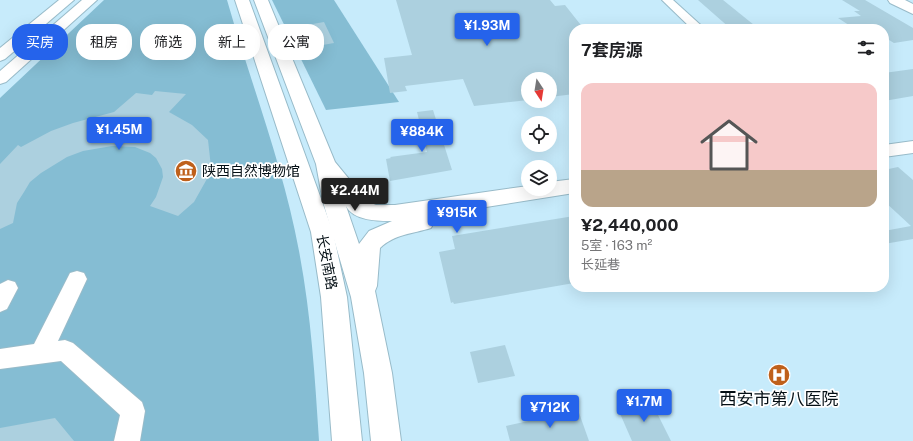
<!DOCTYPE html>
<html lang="zh">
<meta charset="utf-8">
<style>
:root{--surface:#fff;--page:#f6f6f6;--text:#202124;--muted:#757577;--line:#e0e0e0;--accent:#2563eb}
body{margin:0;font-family:"Public Sans","Noto Sans SC",sans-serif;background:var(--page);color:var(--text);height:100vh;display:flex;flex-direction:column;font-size:15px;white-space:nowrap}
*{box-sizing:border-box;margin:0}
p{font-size:13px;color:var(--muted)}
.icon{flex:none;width:22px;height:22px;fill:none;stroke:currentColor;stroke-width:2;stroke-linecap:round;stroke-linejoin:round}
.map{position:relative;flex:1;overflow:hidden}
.side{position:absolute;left:569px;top:24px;width:320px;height:268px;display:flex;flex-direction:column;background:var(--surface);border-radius:16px;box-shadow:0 4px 16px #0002}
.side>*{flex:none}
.hud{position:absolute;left:12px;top:24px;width:380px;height:36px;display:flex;gap:8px}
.needle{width:26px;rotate:168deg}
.fabs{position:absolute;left:521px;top:72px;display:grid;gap:8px}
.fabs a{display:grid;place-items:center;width:36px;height:36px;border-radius:50%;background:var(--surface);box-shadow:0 4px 16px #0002;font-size:20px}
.price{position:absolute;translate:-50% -34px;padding:0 9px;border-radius:4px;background:var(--accent);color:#fff;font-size:13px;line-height:26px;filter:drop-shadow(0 1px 2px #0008)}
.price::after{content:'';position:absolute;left:50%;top:24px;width:12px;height:9px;margin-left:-6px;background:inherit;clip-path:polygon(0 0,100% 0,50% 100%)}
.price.on{background:#222;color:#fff}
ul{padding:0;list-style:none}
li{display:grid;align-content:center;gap:8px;height:212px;padding:0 12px}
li+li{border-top:1px solid var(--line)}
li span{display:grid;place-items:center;height:124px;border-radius:12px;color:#555}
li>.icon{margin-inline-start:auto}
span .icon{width:72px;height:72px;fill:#fffc;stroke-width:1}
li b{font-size:17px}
h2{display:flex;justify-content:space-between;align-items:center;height:48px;padding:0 12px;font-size:17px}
.chip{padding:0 14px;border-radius:16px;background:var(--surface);box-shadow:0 4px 16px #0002;font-size:14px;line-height:36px}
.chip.on{background:var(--accent);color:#fff}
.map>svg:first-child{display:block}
</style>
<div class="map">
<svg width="913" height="441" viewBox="0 0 913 441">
<rect width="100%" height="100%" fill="#c7ebfb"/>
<g fill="#85bdd3">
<path d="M 104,0 L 227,0 C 251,84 283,165 299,251 C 311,314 315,377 319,441 L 0,441 L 0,98 Z"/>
<polygon points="272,0 334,0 399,102 326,110"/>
</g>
<g fill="#acd0df">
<polygon points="396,0 550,0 555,6 565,5 584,29 574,29 574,94 550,97 550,79 528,79 528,100 474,106 463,79 405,86 407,91 390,93 384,58 412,55"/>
<polygon points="698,0 723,0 759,29 731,29"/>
<polygon points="842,0 865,0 913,28 913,40 894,43 884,37 884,29 855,29 838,18 861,16 854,11 860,11"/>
<polygon points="324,22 334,43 317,46 307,25"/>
<polygon points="913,69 913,96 884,101 884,73"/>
<polygon points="155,91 186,94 169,112 192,125 208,140 211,167 208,177 194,202 178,216 150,206 156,197 163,177 162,169 156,158 150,153 135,147 112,146 83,151 67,157 41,173 30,182 24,192 17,203 13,223 0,229 0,164 18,145 21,147 51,131 73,123 114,112 136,93 152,95"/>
<polygon points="433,110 452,170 390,181 386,159 391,158 390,157 427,152 417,112"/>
<polygon points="898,167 913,180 913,239 884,244 884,231 911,226 884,201 884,170"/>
<polygon points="574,216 574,283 454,304 453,302 451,303 439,252 455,249 452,236"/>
<polygon points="505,345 515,376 478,383 470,352"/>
<polygon points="651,401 671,441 632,441 618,409"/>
<polygon points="578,410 589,441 510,441 506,426"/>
<polygon points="55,418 74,441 0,441 0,428"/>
</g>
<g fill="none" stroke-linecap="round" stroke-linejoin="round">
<g stroke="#98bbc9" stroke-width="2">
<g id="street">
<polygon points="662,0 673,0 705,29 692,29"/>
<polygon points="77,271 84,273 87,279 58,341 65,340 73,343 142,402 145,411 140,441 114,441 120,415 61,361 0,369 0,349 34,344 70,273"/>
<polygon points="8,280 15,282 18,288 7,309 0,312 0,284"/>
</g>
</g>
<g stroke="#98bbc9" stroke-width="2">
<g id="secondary">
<polygon points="59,0 74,0 5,59 0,61 0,48"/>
<path d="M 254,0 L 268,0 L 335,162 L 358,190 L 364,200 L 376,205 L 395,205 L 528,186 L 528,189 L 550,189 L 550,182 L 574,179 L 574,193 L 429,216 L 434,222 L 431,228 C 412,234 395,234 380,248 L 377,286 L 375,291 L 392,373 L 401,441 L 371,441 L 364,373 L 351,297 L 323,202 L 316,164 ZM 346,206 C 354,221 378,221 392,221 L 369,231 L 359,244 Z"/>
<polygon points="888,0 905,0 913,4 913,14 890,3"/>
<polygon points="913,141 913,153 884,157 884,145"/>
</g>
</g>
<g stroke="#98bbc9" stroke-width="2">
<g id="primary">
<polygon points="82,0 97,0 6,82 0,84 0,71"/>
<polygon points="235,0 249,0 333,232 347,297 362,441 332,441 321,297 311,232"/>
</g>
</g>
<use href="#street" fill="#fff" fill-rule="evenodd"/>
<use href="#secondary" fill="#fff" fill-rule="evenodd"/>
<use href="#primary" fill="#fff" fill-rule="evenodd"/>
</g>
<defs>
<g id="museum-disc" transform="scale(1.15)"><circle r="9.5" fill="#bf601b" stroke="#fff"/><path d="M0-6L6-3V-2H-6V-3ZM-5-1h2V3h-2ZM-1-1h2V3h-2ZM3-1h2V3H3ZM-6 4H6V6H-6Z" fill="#fff"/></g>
<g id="hospital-disc" transform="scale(1.15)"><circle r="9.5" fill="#bf601b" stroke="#fff"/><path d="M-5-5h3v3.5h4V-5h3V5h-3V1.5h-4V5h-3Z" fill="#fff"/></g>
</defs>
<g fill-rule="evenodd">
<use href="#museum-disc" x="186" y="171"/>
<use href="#hospital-disc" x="779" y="375"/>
</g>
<g text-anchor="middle" stroke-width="3.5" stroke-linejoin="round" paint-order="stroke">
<g font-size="14" fill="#040f15" stroke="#fff" text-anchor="start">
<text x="202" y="176">陕西自然博物馆</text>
</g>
<g font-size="14" fill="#040f15" stroke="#fff">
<text transform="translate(327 262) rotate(79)" y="5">长安南路</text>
</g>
<g font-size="17" fill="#040f15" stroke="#fff">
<text x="779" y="405">西安市第八医院</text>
</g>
</g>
</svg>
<div class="fabs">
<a><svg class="needle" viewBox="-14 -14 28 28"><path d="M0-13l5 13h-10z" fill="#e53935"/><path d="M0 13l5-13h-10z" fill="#757577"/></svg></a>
<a><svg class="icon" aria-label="locate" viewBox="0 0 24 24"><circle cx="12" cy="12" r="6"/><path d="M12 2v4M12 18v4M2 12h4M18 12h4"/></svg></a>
<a><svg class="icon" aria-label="layers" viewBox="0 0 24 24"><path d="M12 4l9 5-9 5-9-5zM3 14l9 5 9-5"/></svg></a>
</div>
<b class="price" style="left:487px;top:47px">¥1.93M</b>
<b class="price" style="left:119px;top:151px">¥1.45M</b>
<b class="price" style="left:422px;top:153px">¥884K</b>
<b class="price on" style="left:355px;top:212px">¥2.44M</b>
<b class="price" style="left:457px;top:234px">¥915K</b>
<b class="price" style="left:644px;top:423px">¥1.7M</b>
<b class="price" style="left:550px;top:429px">¥712K</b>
<div class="hud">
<a class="chip on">买房</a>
<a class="chip">租房</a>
<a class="chip">筛选</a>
<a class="chip">新上</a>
<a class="chip">公寓</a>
</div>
<section class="side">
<h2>7套房源<svg class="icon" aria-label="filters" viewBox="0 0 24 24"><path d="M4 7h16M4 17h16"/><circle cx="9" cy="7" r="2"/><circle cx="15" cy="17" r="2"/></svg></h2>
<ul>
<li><span style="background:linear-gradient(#f6c9c9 70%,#b9a48a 0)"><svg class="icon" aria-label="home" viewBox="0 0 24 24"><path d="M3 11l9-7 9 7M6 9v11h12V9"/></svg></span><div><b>¥2,440,000</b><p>5室 · 163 m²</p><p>长延巷</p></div></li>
</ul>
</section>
</div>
